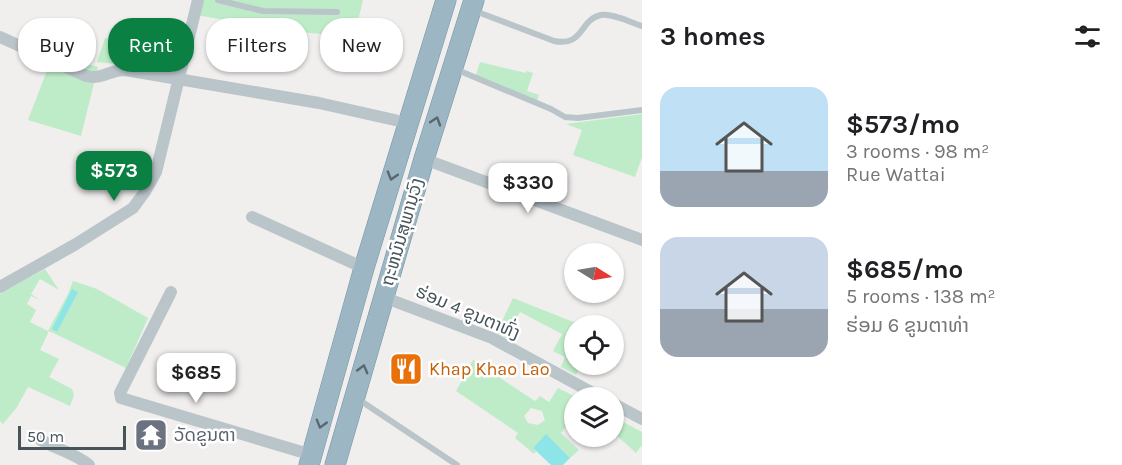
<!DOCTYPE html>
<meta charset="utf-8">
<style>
:root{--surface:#fff;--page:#f6f6f6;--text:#202124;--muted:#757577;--accent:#0b8043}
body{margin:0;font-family:Karla,"Noto Sans Lao",sans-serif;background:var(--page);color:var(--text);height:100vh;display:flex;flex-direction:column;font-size:22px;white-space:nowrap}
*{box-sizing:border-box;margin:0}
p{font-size:20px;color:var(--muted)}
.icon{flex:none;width:33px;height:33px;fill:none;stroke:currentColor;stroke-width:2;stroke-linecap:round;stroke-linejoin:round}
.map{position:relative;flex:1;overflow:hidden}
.drawer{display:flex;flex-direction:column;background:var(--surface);width:480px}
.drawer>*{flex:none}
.top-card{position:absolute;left:18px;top:18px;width:534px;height:54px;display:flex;gap:12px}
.needle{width:39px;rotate:101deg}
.buttons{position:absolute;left:564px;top:243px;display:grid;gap:12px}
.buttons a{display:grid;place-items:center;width:60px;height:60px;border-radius:50%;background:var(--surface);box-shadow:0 2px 4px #0004;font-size:30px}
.scale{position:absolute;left:18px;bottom:15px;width:108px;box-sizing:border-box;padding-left:6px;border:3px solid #47555a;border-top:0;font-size:16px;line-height:21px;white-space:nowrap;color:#47555a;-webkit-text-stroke:4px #fff;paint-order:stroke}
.price{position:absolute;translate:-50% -51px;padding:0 14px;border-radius:12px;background:#fff;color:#222;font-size:20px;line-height:39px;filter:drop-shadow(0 2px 3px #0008)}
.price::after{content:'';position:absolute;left:50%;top:36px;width:18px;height:14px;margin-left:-9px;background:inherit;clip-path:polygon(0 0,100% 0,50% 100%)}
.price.active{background:var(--accent);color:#fff}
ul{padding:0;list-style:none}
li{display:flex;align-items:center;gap:18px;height:150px;padding:0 18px}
li span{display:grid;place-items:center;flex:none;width:168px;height:120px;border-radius:18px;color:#555}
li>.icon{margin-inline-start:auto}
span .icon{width:72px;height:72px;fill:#fffc;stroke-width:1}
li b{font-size:26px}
h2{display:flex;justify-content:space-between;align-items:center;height:72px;padding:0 18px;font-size:26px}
.pill{padding:0 21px;border-radius:24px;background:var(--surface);box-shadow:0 2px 4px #0004;font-size:21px;line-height:54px}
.pill.active{background:var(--accent);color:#fff}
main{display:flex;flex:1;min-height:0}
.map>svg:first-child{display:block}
</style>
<main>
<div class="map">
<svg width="642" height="465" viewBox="0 0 642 465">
<rect width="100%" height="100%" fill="#f1eeee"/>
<g fill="#beecc8" fill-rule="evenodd">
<polygon points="200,0 363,0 354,37 290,31 202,16 196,15"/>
<polygon points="120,29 140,34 137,44 130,43 126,65 97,62 105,38 112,40 115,30"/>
<polygon points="53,55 98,67 81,136 28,120"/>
<polygon points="480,62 526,73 527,71 533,73 527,91 539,95 537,101 476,75"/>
<polygon points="642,114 642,157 635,177 573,155 582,130 566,124"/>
<polygon points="45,269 59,290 40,279 31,294 40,300 31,296 27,304 36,310 30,322 48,331 68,294 73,281 97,289 148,318 126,368 49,331 40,350 59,359 49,377 72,389 74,395 70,406 28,387 17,407 3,424 0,421 0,294"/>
<polygon points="513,298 581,325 574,326 574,364 581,365 576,375 561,367 565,357 553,351 562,334 520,312 505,339 496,334"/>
<path d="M 473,360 L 535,401 L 540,396 L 549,402 L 558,388 L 576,397 L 574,417 L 561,433 L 579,450 L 570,458 L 546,435 L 533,448 L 536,451 L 534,454 L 515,438 L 518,433 L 456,391 ZM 531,408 L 542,411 L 545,420 L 538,425 L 528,423 L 524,416 Z"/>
<polygon points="614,417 642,432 642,445 636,453 614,433"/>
</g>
<g fill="#8ee5e7">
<polygon points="72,289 78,292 57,332 52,329"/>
<polygon points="546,434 570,458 563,465 551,465 533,448"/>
</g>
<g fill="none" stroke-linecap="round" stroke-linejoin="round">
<g stroke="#7395a6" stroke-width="21">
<g id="trunk">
<polyline points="309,465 364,268 446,0"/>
<polyline points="335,465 424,159 474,0"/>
</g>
</g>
<g stroke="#bac5ca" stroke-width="6">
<polyline points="218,0 263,11 337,12"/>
<path d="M 475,11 L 554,41 C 584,47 579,20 601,15 C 613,13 631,23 642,26"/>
<polyline points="455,69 551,109 565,117 578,118 642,110"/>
<polyline points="358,399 457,465"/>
</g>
<g stroke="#bac5ca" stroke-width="12">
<path d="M 0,37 L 86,76 C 102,80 109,70 125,70 L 319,103 L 408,123"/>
<polyline points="424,159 642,240"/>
<polyline points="252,217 364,268"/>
<polyline points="0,287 76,244 133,208 144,193 156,172 198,0"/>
<polyline points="171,292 120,393 121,398 312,455"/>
<polyline points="383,297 492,338 602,398"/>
<polyline points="614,404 642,419"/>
<path d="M 41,440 C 56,449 75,453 89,465"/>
</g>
<use href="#trunk" stroke="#9cb6c3" stroke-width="20"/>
</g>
<defs><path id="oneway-chevron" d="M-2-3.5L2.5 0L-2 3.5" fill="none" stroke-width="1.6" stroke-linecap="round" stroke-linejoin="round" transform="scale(1.5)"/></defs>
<g stroke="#58686f">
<use href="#oneway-chevron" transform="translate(436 121) rotate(-72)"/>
<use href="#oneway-chevron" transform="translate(392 176) rotate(107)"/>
<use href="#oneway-chevron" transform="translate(363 369) rotate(-75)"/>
<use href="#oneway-chevron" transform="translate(321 424) rotate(106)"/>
</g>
<defs>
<g id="restaurant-square" transform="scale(1.725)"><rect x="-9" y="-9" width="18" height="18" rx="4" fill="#e8710a" stroke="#fff"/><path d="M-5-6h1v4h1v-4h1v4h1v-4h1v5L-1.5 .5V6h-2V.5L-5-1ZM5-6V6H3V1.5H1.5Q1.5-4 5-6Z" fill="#fff"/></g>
<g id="temple-square" transform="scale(1.725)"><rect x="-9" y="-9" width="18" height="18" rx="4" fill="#6b7280" stroke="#fff"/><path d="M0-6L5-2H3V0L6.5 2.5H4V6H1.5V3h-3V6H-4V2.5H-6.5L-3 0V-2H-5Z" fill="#fff"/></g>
</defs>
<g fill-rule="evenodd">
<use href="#restaurant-square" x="406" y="369"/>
<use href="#temple-square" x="151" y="435"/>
</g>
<g text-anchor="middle" stroke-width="5" stroke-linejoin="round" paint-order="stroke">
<g font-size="18" fill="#47555a" stroke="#fff">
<text transform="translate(402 232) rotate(-74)" y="6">ຖະຫນົນສຸພານຸວົງ</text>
<text transform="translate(468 312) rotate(23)" y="6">ຮ່ອມ 4 ຂູນຕາທົ່ງ</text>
</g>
<g font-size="18" fill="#c56008" stroke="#fff" text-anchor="start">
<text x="429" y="375">Khap Khao Lao</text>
</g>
<g font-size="18" fill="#5b616d" stroke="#fff" text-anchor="start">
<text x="174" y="441">ວັດຂູນຕາ</text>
</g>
</g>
</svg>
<div class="buttons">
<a><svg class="needle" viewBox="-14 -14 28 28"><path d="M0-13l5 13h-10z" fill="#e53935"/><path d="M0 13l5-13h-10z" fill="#757577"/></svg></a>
<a><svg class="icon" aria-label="locate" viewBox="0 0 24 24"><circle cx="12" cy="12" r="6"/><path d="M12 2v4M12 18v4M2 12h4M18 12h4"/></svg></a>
<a><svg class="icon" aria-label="layers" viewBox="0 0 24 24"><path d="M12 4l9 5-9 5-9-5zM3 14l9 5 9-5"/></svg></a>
</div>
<div class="scale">50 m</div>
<b class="price active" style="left:114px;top:202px">$573</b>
<b class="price" style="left:528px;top:214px">$330</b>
<b class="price" style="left:196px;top:404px">$685</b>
<div class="top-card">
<a class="pill">Buy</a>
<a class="pill active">Rent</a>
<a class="pill">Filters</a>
<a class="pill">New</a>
</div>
</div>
<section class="drawer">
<h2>3 homes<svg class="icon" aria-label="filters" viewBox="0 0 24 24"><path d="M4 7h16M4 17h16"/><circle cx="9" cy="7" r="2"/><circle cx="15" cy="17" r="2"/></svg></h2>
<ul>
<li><span style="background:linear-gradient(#bfe0f5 70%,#9aa5b1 0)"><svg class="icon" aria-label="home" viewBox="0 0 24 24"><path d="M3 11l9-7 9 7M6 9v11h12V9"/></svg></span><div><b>$573/mo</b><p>3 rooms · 98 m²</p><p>Rue Wattai</p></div></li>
<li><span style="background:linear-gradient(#c9d6e8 60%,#9aa5b1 0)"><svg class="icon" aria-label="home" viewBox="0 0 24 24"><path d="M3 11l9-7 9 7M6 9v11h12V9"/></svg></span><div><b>$685/mo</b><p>5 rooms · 138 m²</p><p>ຮ່ອມ 6 ຂູນຕາທ່າ</p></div></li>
</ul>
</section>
</main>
